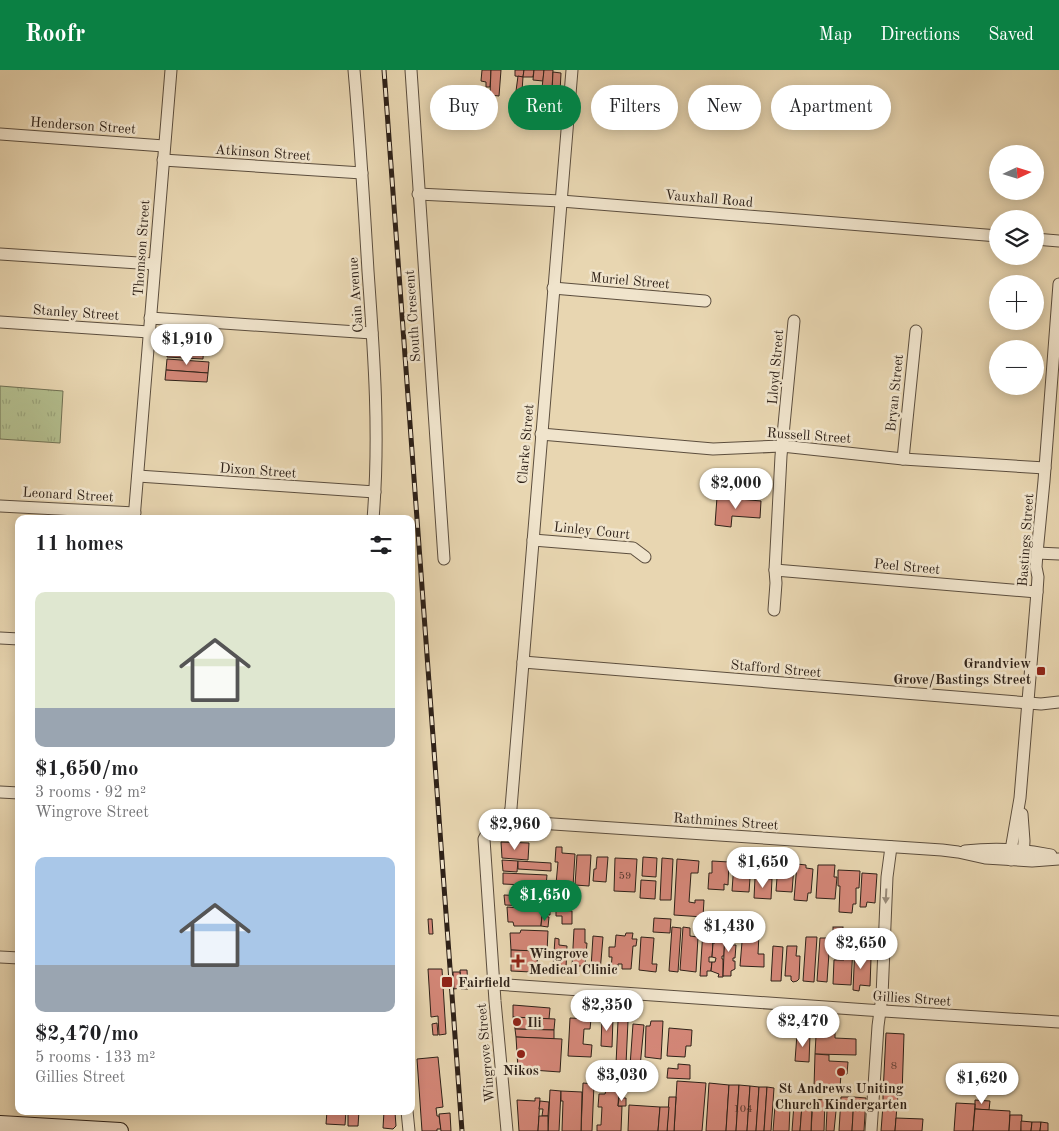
<!DOCTYPE html>
<meta charset="utf-8">
<style>
:root{--surface:#fff;--page:#f6f6f6;--text:#202124;--muted:#757577;--accent:#0b8043}
body{margin:0;font-family:"Old Standard TT",serif;background:var(--page);color:var(--text);height:100vh;display:flex;flex-direction:column;font-size:19px;white-space:nowrap}
*{box-sizing:border-box;margin:0}
p{font-size:16px;color:var(--muted)}
.icon{flex:none;width:28px;height:28px;fill:none;stroke:currentColor;stroke-width:2;stroke-linecap:round;stroke-linejoin:round}
.map{position:relative;flex:1;overflow:hidden}
.panel{position:absolute;left:15px;top:445px;width:400px;height:600px;display:flex;flex-direction:column;background:var(--surface);border-radius:10px;box-shadow:0 2px 12px #0003}
.panel>*{flex:none}
.banner{position:absolute;left:430px;top:15px;width:475px;height:45px;display:flex;gap:10px}
.needle{width:32px;rotate:86deg}
.tools{position:absolute;left:989px;top:75px;display:grid;gap:10px}
.tools a{display:grid;place-items:center;width:55px;height:55px;border-radius:50%;background:var(--surface);box-shadow:0 2px 12px #0003;font-size:25px}
.price{position:absolute;translate:-50% -42px;padding:0 11px;border-radius:18px;background:#fff;color:#222;font-size:16px;line-height:32px;filter:drop-shadow(0 1px 2px #0008)}
.price::after{content:'';position:absolute;left:50%;top:30px;width:15px;height:11px;margin-left:-8px;background:inherit;clip-path:polygon(0 0,100% 0,50% 100%)}
.price.on{background:var(--accent);color:#fff}
ul{padding:0;list-style:none}
li{display:grid;align-content:center;gap:10px;height:265px;padding:0 20px}
li span{display:grid;place-items:center;height:155px;border-radius:10px;color:#555}
li>.icon{margin-inline-start:auto}
span .icon{width:90px;height:90px;fill:#fffc;stroke-width:1}
li b{font-size:21px}
h2{display:flex;justify-content:space-between;align-items:center;height:60px;padding:0 20px;font-size:21px}
.tag{padding:0 18px;border-radius:22px;background:var(--surface);box-shadow:0 2px 12px #0003;font-size:18px;line-height:45px}
.tag.on{background:var(--accent);color:#fff}
header{display:flex;align-items:center;gap:30px;box-sizing:border-box;height:70px;padding:0 25px;background:var(--accent);color:#fff}
header strong{font-size:24px}
nav{display:flex;gap:28px;margin-inline-start:auto;font-size:18px}
.map>svg:first-child{display:block}
</style>
<header>
<strong>Roofr</strong>
<nav><a>Map</a><a>Directions</a><a>Saved</a></nav>
</header>
<div class="map">
<svg width="1059" height="1061" viewBox="0 0 1059 1061">
<defs>
<pattern id="park-tufts" width="24" height="20" patternUnits="userSpaceOnUse" patternTransform="scale(1.25)"><rect width="24" height="20" fill="#b3be8e"/><path d="M3 7l-1-3M5 7V3M7 7l1-3M15 17l-1-3M17 17v-4M19 17l1-3" fill="none" stroke="#9aa37a"/></pattern>
</defs>
<rect width="100%" height="100%" fill="#e8d6b1"/>
<filter id="stains"><feTurbulence type="fractalNoise" baseFrequency=".004" numOctaves="4"/><feColorMatrix values="0 0 0 0 .2 0 0 0 0 .09 0 0 0 0 .02 0 0 0 .5 -.17"/></filter>
<radialGradient id="worn" r=".72"><stop offset=".6" stop-color="#630" stop-opacity="0"/><stop offset="1" stop-color="#630" stop-opacity=".3"/></radialGradient>
<polygon fill="url(#park-tufts)" stroke="#707053" points="0,316 63,321 60,373 0,369"/>
<g fill="#d48778" stroke="#2e2118">
<polygon points="482,0 491,0 490,17 486,17 486,12 481,11"/>
<polygon points="491,0 501,0 499,26 490,25"/>
<polygon points="515,0 524,0 523,7 515,6"/>
<polygon points="524,0 534,0 533,7 523,7"/>
<polygon points="534,0 544,0 543,11 533,10"/>
<polygon points="544,0 553,0 552,19 542,18"/>
<polygon points="553,2 561,3 560,22 552,22"/>
<polygon points="518,6 523,7 522,21 516,21"/>
<polygon points="168,267 204,270 203,289 167,287"/>
<polygon points="167,289 209,292 208,303 166,300"/>
<polygon points="166,300 208,303 207,312 165,310"/>
<polygon points="717,427 761,431 760,448 732,446 731,457 715,455"/>
<polygon points="501,772 529,773 528,790 502,788"/>
<polygon points="556,777 562,777 562,783 575,784 573,816 569,815 569,820 559,820 559,814 556,814 558,792 555,792"/>
<polygon points="577,785 591,785 589,816 575,815"/>
<polygon points="597,787 608,787 606,812 593,811 594,799 596,799"/>
<polygon points="643,787 657,788 656,807 642,806"/>
<polygon points="615,788 637,789 635,822 614,821"/>
<polygon points="662,788 673,789 671,830 660,830"/>
<polygon points="677,789 699,791 698,803 691,803 689,832 695,833 695,830 704,830 703,847 674,845"/>
<polygon points="502,790 518,791 517,802 503,801"/>
<polygon points="518,791 551,793 551,801 518,799"/>
<polygon points="712,791 729,792 728,815 724,814 724,820 708,819 709,803 712,803"/>
<polygon points="734,793 751,794 749,822 732,821"/>
<polygon points="756,793 772,794 772,809 755,808"/>
<polygon points="778,794 794,796 792,822 776,821"/>
<polygon points="797,794 806,795 806,798 813,799 811,823 808,823 807,831 794,830"/>
<polygon points="818,795 835,795 834,807 837,807 835,829 816,828"/>
<polygon points="838,800 860,801 859,818 856,818 856,834 853,834 852,843 839,842 840,816 838,816"/>
<polygon points="503,803 547,805 546,816 503,814"/>
<polygon points="862,803 877,804 875,833 867,832 866,837 860,837"/>
<polygon points="755,808 772,809 771,829 754,828"/>
<polygon points="641,810 656,811 655,829 640,828"/>
<polygon points="518,814 529,815 528,821 534,821 534,817 551,818 551,827 535,827 535,824 528,824 528,826 518,826"/>
<polygon points="504,825 551,827 550,837 505,835"/>
<polygon points="534,836 550,837 550,845 542,844 541,856 514,856 513,852 508,852 507,837 521,838 521,840 534,841"/>
<polygon points="556,840 572,841 572,854 562,854 562,846 556,846"/>
<polygon points="542,846 549,847 548,857 541,856"/>
<polygon points="654,848 671,849 670,863 653,862"/>
<polygon points="428,849 432,849 433,864 429,864"/>
<polygon points="672,857 681,858 678,902 669,901"/>
<polygon points="683,857 690,858 690,866 698,867 696,902 680,900"/>
<rect x="833" y="857" width="10" height="12"/>
<polygon points="574,859 585,859 585,873 587,873 585,896 572,896"/>
<polygon points="521,860 548,861 547,882 511,880 510,863 520,863"/>
<polygon points="703,860 714,861 714,871 712,871 712,873 713,873 712,887 709,887 709,892 712,892 711,901 707,901 707,906 700,906"/>
<polygon points="714,861 725,861 724,886 722,886 722,889 723,889 723,907 718,907 719,904 711,901 712,892 715,892 716,888 712,887 713,873 715,873 716,871 714,871"/>
<polygon points="725,861 736,862 736,871 733,871 733,875 736,875 735,888 733,888 733,891 735,891 735,899 731,901 731,906 723,906"/>
<polygon points="626,863 633,863 632,869 637,869 636,876 633,876 631,899 622,899 622,894 618,894 618,900 611,900 612,887 609,887 609,877 615,877 616,865 625,866"/>
<polygon points="746,864 759,864 758,884 764,884 764,897 740,896 742,872 746,872"/>
<polygon points="593,866 603,867 600,902 594,901 594,898 591,898"/>
<polygon points="641,867 654,868 652,894 657,894 656,902 639,900"/>
<polygon points="806,867 817,867 814,912 803,911"/>
<polygon points="555,868 559,869 559,875 567,876 566,898 553,897"/>
<polygon points="820,868 830,868 827,912 817,911"/>
<polygon points="845,875 853,875 851,915 833,914 834,890 844,890"/>
<polygon points="773,876 783,877 781,911 771,911"/>
<polygon points="787,876 797,876 796,886 800,886 799,909 797,911 793,912 791,910 791,906 785,906"/>
<polygon points="855,876 863,876 862,889 871,889 870,916 860,915 859,921 853,920"/>
<polygon points="511,880 538,881 537,894 532,893 531,902 511,901"/>
<polygon points="428,899 442,899 446,964 439,965 438,946 431,947"/>
<polygon points="460,900 467,900 468,919 461,919"/>
<polygon points="453,902 460,902 461,918 454,919"/>
<polygon points="513,935 550,938 549,949 513,947"/>
<polygon points="513,947 555,949 554,960 515,959"/>
<polygon points="570,948 591,949 590,959 584,959 583,974 592,975 591,987 568,986"/>
<polygon points="602,948 613,948 612,977 601,976"/>
<polygon points="618,951 628,951 626,994 616,994"/>
<polygon points="651,951 663,951 661,989 645,987 646,956 650,956"/>
<polygon points="437,953 438,965 433,965 432,954"/>
<polygon points="633,954 644,955 640,997 630,996"/>
<polygon points="669,958 692,960 691,976 686,976 685,987 667,986"/>
<polygon points="515,959 554,960 554,969 516,967"/>
<polygon points="822,960 835,961 835,968 856,969 856,985 815,984 816,966 822,967"/>
<polygon points="886,963 904,964 902,1025 883,1024"/>
<polygon points="797,964 810,965 809,992 795,991"/>
<polygon points="516,967 562,969 560,1002 518,999"/>
<polygon points="815,984 829,985 829,991 848,992 847,1004 841,1004 840,1018 814,1017"/>
<polygon points="438,987 443,1037 436,1038 437,1046 439,1046 441,1059 437,1059 437,1061 422,1061 417,989"/>
<polygon points="678,994 690,995 690,1009 667,1008 668,998 678,999"/>
<polygon points="677,1011 706,1013 702,1061 674,1061"/>
<polygon points="583,1013 594,1014 592,1061 581,1061"/>
<polygon points="709,1013 729,1015 726,1061 706,1061"/>
<polygon points="729,1015 739,1015 736,1061 726,1061"/>
<polygon points="739,1015 750,1016 747,1061 736,1061"/>
<polygon points="750,1016 759,1017 756,1061 747,1061"/>
<polygon points="759,1017 767,1017 764,1061 756,1061"/>
<polygon points="767,1017 774,1018 771,1061 764,1061"/>
<polygon points="550,1020 561,1021 559,1061 548,1061"/>
<polygon points="606,1020 619,1021 618,1036 622,1036 621,1061 597,1061 597,1055 601,1055 602,1037 598,1037 599,1024 605,1024"/>
<polygon points="561,1021 582,1022 581,1061 562,1061 563,1031 561,1031"/>
<polygon points="883,1024 898,1025 897,1036 883,1035"/>
<polygon points="669,1027 676,1027 674,1061 667,1061"/>
<polygon points="841,1027 854,1027 852,1061 839,1061"/>
<polygon points="854,1027 866,1028 864,1061 852,1061"/>
<polygon points="535,1028 540,1028 538,1061 519,1061 517,1030 535,1031"/>
<polygon points="619,1028 626,1028 626,1036 618,1036"/>
<polygon points="813,1029 825,1030 824,1061 811,1061"/>
<polygon points="975,1030 990,1031 989,1040 975,1039"/>
<polygon points="540,1031 549,1032 548,1046 542,1046 543,1039 539,1039"/>
<polygon points="956,1033 975,1034 973,1061 954,1061"/>
<polygon points="794,1034 802,1035 800,1061 792,1061"/>
<polygon points="629,1035 660,1037 658,1061 628,1061"/>
<polygon points="802,1035 812,1035 811,1061 800,1061"/>
<polygon points="883,1035 897,1036 895,1061 881,1061"/>
<polygon points="775,1036 790,1037 789,1061 773,1061"/>
<polygon points="660,1037 669,1037 667,1061 658,1061"/>
<polygon points="975,1039 1010,1041 1009,1061 973,1061"/>
<polygon points="827,1040 836,1041 834,1061 826,1061"/>
<polygon points="327,1041 346,1041 345,1055 326,1054"/>
<polygon points="348,1041 359,1041 358,1056 348,1056"/>
<polygon points="365,1041 384,1041 383,1044 365,1043"/>
<polygon points="384,1041 395,1042 396,1056 393,1059 383,1058"/>
<polygon points="450,1043 451,1061 441,1061 439,1044"/>
<polygon points="1010,1045 1022,1045 1021,1061 1009,1061"/>
<polygon points="539,1046 548,1046 548,1061 538,1061"/>
<polygon points="896,1048 923,1049 922,1061 895,1061"/>
<polygon points="1021,1051 1032,1052 1031,1061 1021,1061"/>
<polygon points="1032,1052 1041,1052 1040,1061 1031,1061"/>
<polygon points="1041,1052 1048,1053 1048,1061 1040,1061"/>
</g>
<g fill="none" stroke-linecap="round" stroke-linejoin="round">
<g stroke="#5c4e3e" stroke-width="13">
<g id="street">
<path d="M 354,0 C 360,67 364,134 368,201 C 374,284 380,366 373,449"/>
<polyline points="411,0 444,489"/>
<polyline points="0,64 164,76"/>
<polyline points="163,90 362,103"/>
<polyline points="418,124 561,131 998,166"/>
<polyline points="1035,169 1059,171"/>
<polyline points="0,184 154,194"/>
<polyline points="553,218 705,231"/>
<polyline points="150,248 372,263"/>
<polyline points="0,252 149,262"/>
<polyline points="541,364 713,379 782,376 903,389 1045,398"/>
<polyline points="903,389 916,261"/>
<polyline points="138,406 375,422"/>
<polyline points="0,436 135,443"/>
<polyline points="134,449 171,0"/>
<polyline points="533,470 633,478 645,487"/>
<polyline points="1037,483 1059,484"/>
<polyline points="775,500 1037,522"/>
<polyline points="774,540 776,513 775,500 781,386 794,251"/>
<polyline points="0,568 19,569"/>
<polyline points="523,592 1041,634 1059,632"/>
<polyline points="0,722 19,723"/>
<polyline points="1022,744 1024,771 1023,788"/>
<polyline points="508,751 511,738 572,0"/>
<path d="M 965,781 C 994,778 1023,779 1051,785"/>
<polyline points="1011,790 1011,780 1020,728 1037,522 1038,507 1036,497 1037,483 1044,411 1059,214"/>
<polyline points="0,887 19,888"/>
<polyline points="495,914 868,940 1059,952"/>
<polyline points="407,1041 409,1061"/>
<polyline points="507,1061 495,931 484,769 492,754 508,751 942,780 958,782 985,788 1032,791 1059,789"/>
<polyline points="871,1061 878,956 882,926 887,807 891,777"/>
</g>
</g>
<g stroke="#2e2118" stroke-width="18">
<polyline id="secondary" points="0,1054 120,1061"/>
</g>
<use href="#street" stroke="#f0e4cc" stroke-width="11"/>
<use href="#secondary" stroke="#f0e4cc" stroke-width="16"/>
<g stroke="#2e2118" stroke-width="5">
<polyline id="rail" points="384,0 462,1061"/>
</g>
<use href="#rail" stroke="#f0e4cc" stroke-width="3" stroke-dasharray="9" stroke-linecap="butt"/>
</g>
<defs><path id="oneway-solid" d="M-6-.8H1V-3.2L6.5 0L1 3.2V.8H-6Z" transform="scale(1.25)"/></defs>
<use fill="#998c7b" href="#oneway-solid" transform="translate(886 826) rotate(93)"/>
<g fill="#8f2418" stroke="#f0e4cc" stroke-width="2">
<rect x="1036" y="596" width="10" height="10" rx="2.5"/>
<path d="M515.5 883.5h5v5h5v5h-5v5h-5v-5h-5v-5h5z"/>
<rect x="441" y="906" width="12" height="12" rx="2.5"/>
<circle cx="517" cy="952" r="5"/>
<circle cx="521" cy="984" r="5"/>
<circle cx="841" cy="1002" r="5"/>
</g>
<g text-anchor="middle" stroke-width="5" stroke-linejoin="round" paint-order="stroke">
<g font-size="11" fill="#583a30">
<text x="625" y="809">59</text>
<text x="894" y="999">8</text>
<text x="743" y="1042">104</text>
</g>
<g font-size="14" fill="#2e2118" stroke="#f0e4cc">
<text transform="translate(83 55) rotate(4)" y="5">Henderson Street</text>
<text transform="translate(263 82) rotate(4)" y="5">Atkinson Street</text>
<text transform="translate(709 128) rotate(5)" y="5">Vauxhall Road</text>
<text transform="translate(141 178) rotate(-86)" y="5">Thomson Street</text>
<text transform="translate(630 210) rotate(5)" y="5">Muriel Street</text>
<text transform="translate(355 225) rotate(-94)" y="5">Cain Avenue</text>
<text transform="translate(76 242) rotate(4)" y="5">Stanley Street</text>
<text transform="translate(412 246) rotate(-94)" y="5">South Crescent</text>
<text transform="translate(775 297) rotate(-85)" y="5">Lloyd Street</text>
<text transform="translate(894 323) rotate(-84)" y="5">Bryan Street</text>
<text transform="translate(809 365) rotate(4)" y="5">Russell Street</text>
<text transform="translate(525 374) rotate(-85)" y="5">Clarke Street</text>
<text transform="translate(258 400) rotate(4)" y="5">Dixon Street</text>
<text transform="translate(68 424) rotate(3)" y="5">Leonard Street</text>
<text transform="translate(592 460) rotate(6)" y="5">Linley Court</text>
<text transform="translate(1025 470) rotate(-86)" y="5">Bastings Street</text>
<text transform="translate(907 496) rotate(5)" y="5">Peel Street</text>
<text transform="translate(776 598) rotate(5)" y="5">Stafford Street</text>
<text transform="translate(726 751) rotate(4)" y="5">Rathmines Street</text>
<text transform="translate(912 928) rotate(4)" y="5">Gillies Street</text>
<text transform="translate(485 983) rotate(-95)" y="5">Wingrove Street</text>
</g>
<g font-size="14" font-weight="bold" fill="#2e2118" stroke="#f0e4cc" text-anchor="start">
<text x="1031" y="598" text-anchor="end">Grandview<tspan x="1031" dy="16">Grove/Bastings Street</tspan></text>
<text x="529" y="888">Wingrove<tspan x="529" dy="16">Medical Clinic</tspan></text>
<text x="458" y="917">Fairfield</text>
<text x="527" y="957">Ili</text>
<text x="521" y="1005" text-anchor="middle">Nikos</text>
<text x="841" y="1023" text-anchor="middle">St Andrews Uniting<tspan x="841" dy="16">Church Kindergarten</tspan></text>
</g>
</g>
<rect width="100%" height="100%" filter="url(#stains)"/>
<rect width="100%" height="100%" fill="url(#worn)"/>
</svg>
<div class="tools">
<a><svg class="needle" viewBox="-14 -14 28 28"><path d="M0-13l5 13h-10z" fill="#e53935"/><path d="M0 13l5-13h-10z" fill="#757577"/></svg></a>
<a><svg class="icon" aria-label="layers" viewBox="0 0 24 24"><path d="M12 4l9 5-9 5-9-5zM3 14l9 5 9-5"/></svg></a>
<a>+</a>
<a>−</a>
</div>
<b class="price" style="left:187px;top:296px">$1,910</b>
<b class="price" style="left:736px;top:440px">$2,000</b>
<b class="price" style="left:515px;top:781px">$2,960</b>
<b class="price" style="left:763px;top:819px">$1,650</b>
<b class="price on" style="left:545px;top:852px">$1,650</b>
<b class="price" style="left:729px;top:883px">$1,430</b>
<b class="price" style="left:861px;top:900px">$2,650</b>
<b class="price" style="left:607px;top:962px">$2,350</b>
<b class="price" style="left:803px;top:978px">$2,470</b>
<b class="price" style="left:622px;top:1032px">$3,030</b>
<b class="price" style="left:982px;top:1035px">$1,620</b>
<div class="banner">
<a class="tag">Buy</a>
<a class="tag on">Rent</a>
<a class="tag">Filters</a>
<a class="tag">New</a>
<a class="tag">Apartment</a>
</div>
<section class="panel">
<h2>11 homes<svg class="icon" aria-label="filters" viewBox="0 0 24 24"><path d="M4 7h16M4 17h16"/><circle cx="9" cy="7" r="2"/><circle cx="15" cy="17" r="2"/></svg></h2>
<ul>
<li><span style="background:linear-gradient(#dfe7d0 75%,#9aa5b1 0)"><svg class="icon" aria-label="home" viewBox="0 0 24 24"><path d="M3 11l9-7 9 7M6 9v11h12V9"/></svg></span><div><b>$1,650/mo</b><p>3 rooms · 92 m²</p><p>Wingrove Street</p></div></li>
<li><span style="background:linear-gradient(#a9c7e8 70%,#9aa5b1 0)"><svg class="icon" aria-label="home" viewBox="0 0 24 24"><path d="M3 11l9-7 9 7M6 9v11h12V9"/></svg></span><div><b>$2,470/mo</b><p>5 rooms · 133 m²</p><p>Gillies Street</p></div></li>
</ul>
</section>
</div>
